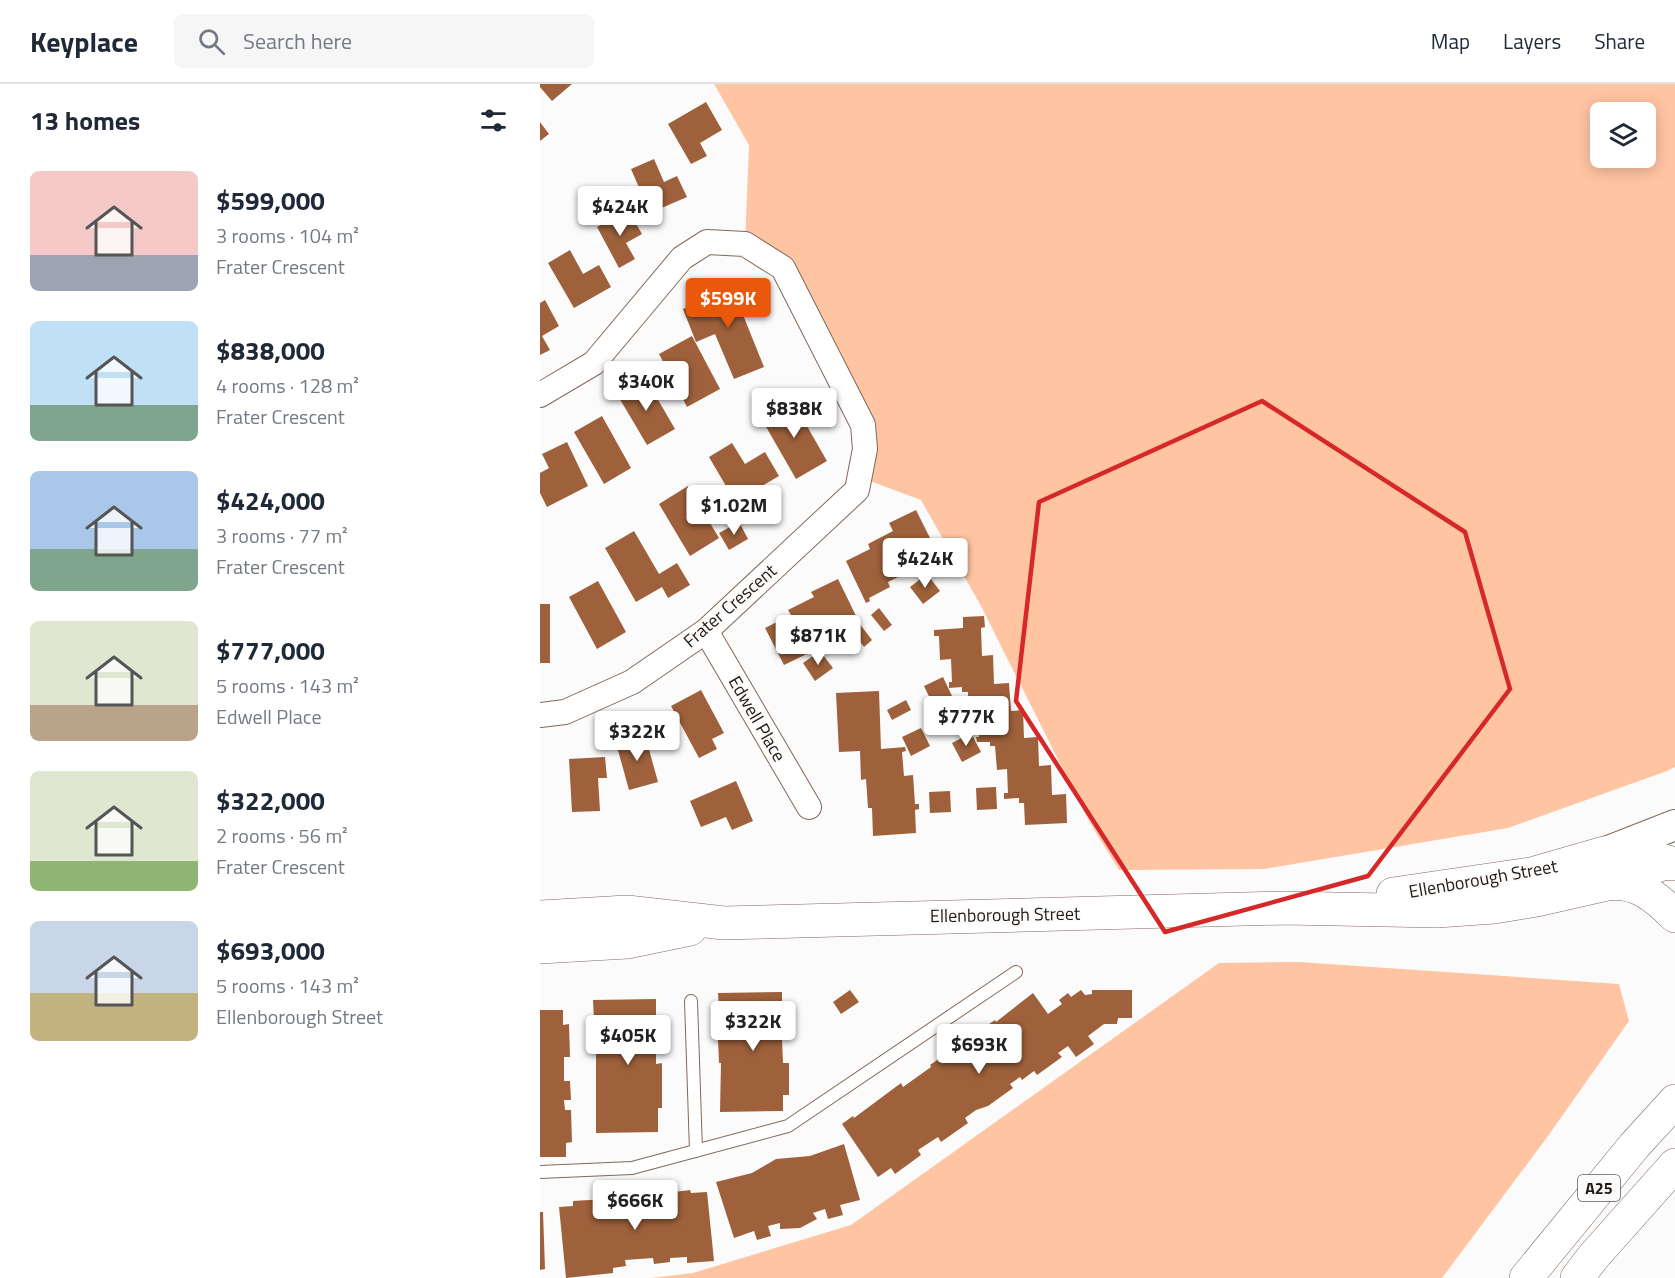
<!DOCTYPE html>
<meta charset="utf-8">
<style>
:root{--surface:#fff;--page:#f6f6f7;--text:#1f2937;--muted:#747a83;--line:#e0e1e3;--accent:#ea580c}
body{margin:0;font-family:"Titillium Web",sans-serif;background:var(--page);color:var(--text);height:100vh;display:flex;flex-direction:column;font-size:22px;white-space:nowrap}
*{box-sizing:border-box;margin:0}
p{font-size:20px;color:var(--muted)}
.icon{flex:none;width:33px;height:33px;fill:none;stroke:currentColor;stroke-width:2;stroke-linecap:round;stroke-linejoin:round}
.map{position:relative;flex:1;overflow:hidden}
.details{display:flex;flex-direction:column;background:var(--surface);width:540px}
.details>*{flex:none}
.tools{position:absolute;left:1050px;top:18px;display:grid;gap:12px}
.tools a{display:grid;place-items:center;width:66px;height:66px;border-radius:9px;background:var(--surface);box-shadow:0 3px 15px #0003;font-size:30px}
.price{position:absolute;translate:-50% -51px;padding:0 14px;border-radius:6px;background:#fff;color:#222;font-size:20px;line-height:39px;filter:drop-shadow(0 2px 3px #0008)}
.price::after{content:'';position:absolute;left:50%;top:36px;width:18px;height:14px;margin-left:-9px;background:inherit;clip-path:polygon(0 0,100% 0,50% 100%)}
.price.on{background:var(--accent);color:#fff}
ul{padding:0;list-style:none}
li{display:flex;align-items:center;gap:18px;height:150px;padding:0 30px}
li span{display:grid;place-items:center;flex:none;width:168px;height:120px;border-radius:9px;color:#555}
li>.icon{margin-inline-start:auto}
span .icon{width:72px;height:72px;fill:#fffc;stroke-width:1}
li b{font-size:26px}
h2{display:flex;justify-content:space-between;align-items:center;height:72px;padding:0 30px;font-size:26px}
header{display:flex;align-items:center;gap:36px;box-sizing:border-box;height:84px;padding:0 30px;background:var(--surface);border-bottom:2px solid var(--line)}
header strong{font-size:28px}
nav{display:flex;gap:33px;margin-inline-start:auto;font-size:21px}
.search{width:420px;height:54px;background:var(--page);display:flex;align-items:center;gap:15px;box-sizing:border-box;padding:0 21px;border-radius:9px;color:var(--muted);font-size:22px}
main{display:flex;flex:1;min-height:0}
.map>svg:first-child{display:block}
</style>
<header>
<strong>Keyplace</strong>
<div class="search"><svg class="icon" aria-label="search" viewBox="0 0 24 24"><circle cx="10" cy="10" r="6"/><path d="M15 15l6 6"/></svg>Search here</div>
<nav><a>Map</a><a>Layers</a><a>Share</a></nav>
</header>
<main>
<section class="details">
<h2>13 homes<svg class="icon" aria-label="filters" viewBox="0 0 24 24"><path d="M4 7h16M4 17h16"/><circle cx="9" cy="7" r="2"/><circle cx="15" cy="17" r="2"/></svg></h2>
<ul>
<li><span style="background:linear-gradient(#f6c9c9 70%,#9aa5b1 0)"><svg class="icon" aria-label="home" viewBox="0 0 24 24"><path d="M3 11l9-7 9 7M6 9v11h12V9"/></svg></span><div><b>$599,000</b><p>3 rooms · 104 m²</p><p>Frater Crescent</p></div></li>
<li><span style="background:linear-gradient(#bfe0f5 70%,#7fa58c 0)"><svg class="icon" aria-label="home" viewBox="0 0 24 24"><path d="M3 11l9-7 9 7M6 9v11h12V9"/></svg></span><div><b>$838,000</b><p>4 rooms · 128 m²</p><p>Frater Crescent</p></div></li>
<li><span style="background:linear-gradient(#a9c7e8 65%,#7fa58c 0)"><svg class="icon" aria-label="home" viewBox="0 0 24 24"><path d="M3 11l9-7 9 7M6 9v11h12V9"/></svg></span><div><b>$424,000</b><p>3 rooms · 77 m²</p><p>Frater Crescent</p></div></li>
<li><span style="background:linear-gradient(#dfe7d0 70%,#b9a48a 0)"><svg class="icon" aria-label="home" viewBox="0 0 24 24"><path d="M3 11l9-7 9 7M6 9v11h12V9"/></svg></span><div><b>$777,000</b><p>5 rooms · 143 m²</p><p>Edwell Place</p></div></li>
<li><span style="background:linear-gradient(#dfe7d0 75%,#8fb573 0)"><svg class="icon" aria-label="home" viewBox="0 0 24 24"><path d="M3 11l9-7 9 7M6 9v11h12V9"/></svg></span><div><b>$322,000</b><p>2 rooms · 56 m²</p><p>Frater Crescent</p></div></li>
<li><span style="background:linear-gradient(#c9d6e8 60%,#c2b280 0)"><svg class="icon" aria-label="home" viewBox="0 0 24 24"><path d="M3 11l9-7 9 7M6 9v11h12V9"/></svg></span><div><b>$693,000</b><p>5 rooms · 143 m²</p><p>Ellenborough Street</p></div></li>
</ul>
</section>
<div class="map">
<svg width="1135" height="1194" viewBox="0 0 1135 1194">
<rect width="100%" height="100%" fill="#fbfbfb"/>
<g fill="#ffc4a2" fill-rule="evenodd">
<path d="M 174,0 L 1135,0 L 1135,683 L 1127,687 L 968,744 L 724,785 L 579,786 L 550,739 L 441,522 L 381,416 L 330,397 L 323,341 L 243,184 L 205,160 L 209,61 ZM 1060,28 L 1106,28 L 1106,74 L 1060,74 Z"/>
<polygon points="759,878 1079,900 1089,937 1008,1052 902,1194 111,1194 153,1189 311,1141 679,879"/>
</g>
<g fill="#9e613b">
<polygon points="0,0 32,0 12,17 0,3"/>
<polygon points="166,18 182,46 160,59 167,72 151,80 128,40"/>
<polygon points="0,38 9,50 0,57"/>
<polygon points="114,75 124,98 137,92 147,113 110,129 91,85"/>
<polygon points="88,126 102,150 86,159 95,175 79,184 57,143"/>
<polygon points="30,166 43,190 59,181 71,203 34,224 8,179"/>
<polygon points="211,203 220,225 203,231 224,283 194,295 175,250 156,258 143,225 182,210 183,215"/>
<polygon points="5,216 19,242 2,252 10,266 0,271 0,219"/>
<polygon points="152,252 180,305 147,323 119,270"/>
<polygon points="106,295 135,345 107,361 78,312"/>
<polygon points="252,316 287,377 256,395 221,334"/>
<polygon points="62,332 91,384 64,400 34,348"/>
<polygon points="27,358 48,402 7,423 0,409 0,389 9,384 2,370"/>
<polygon points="192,359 205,380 225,368 239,392 217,405 229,425 207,438 169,373"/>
<polygon points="148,402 179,454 150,472 119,420"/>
<polygon points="376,426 395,464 370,475 377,489 370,492 368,488 348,498 350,503 329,514 330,517 326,519 306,477 330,465 328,460 353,447 349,439"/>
<polygon points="199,438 208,455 189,466 179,449"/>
<polygon points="94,447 119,490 137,479 150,501 128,514 122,503 96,518 65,464"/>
<polygon points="387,490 400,507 383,520 370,503"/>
<polygon points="298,495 319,538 313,540 311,536 291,546 293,551 273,562 275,566 244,581 225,544 251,531 248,526 274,513 271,508"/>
<polygon points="58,497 86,548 57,565 29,513"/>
<rect x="0" y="520" width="10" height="59"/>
<polygon points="339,524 352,541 344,547 331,531"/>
<polygon points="444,532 445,543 441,544 442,572 453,571 454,600 469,599 471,627 483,626 484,654 498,653 499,682 511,681 512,711 526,710 527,739 485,741 484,719 479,719 479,714 464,715 464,709 468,709 467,685 457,686 455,662 450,662 450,658 437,658 436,653 439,653 438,630 428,631 428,608 422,608 422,603 409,604 409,598 412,598 411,575 400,576 399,552 394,552 394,546 423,544 423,533"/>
<polygon points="319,539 332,556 324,563 311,546"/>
<polygon points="280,567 293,584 275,597 263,579"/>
<polygon points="403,593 412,612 393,621 384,602"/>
<polygon points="161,606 184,649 172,655 177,665 159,674 131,622"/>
<polygon points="339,607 341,665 365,663 366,667 362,668 364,692 373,691 375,720 379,720 379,725 375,726 376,749 333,752 332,724 328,724 326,695 321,696 320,667 299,668 296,609"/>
<polygon points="366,616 371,626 352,636 347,626"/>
<polygon points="381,644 390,662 371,672 362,653"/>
<polygon points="431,649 441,668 422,678 412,659"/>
<polygon points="105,651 118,698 89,706 76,659"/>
<polygon points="65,673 67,694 58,694 60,727 32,728 29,675"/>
<polygon points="196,697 213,737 192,746 186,733 161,743 150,717"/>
<polygon points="456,703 457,725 437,726 436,704"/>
<polygon points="410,707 411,728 390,729 389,708"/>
<polygon points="310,906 319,918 301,930 293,918"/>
<polygon points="541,906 545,911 552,910 552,906 592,906 592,934 578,934 577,940 564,940 548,952 554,960 536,973 528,962 518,969 522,973 497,991 494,987 482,996 480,993 470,1000 473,1004 448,1022 436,1026 425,1034 428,1039 401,1058 398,1053 378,1066 381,1071 355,1090 351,1084 338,1093 302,1040 313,1032 314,1034 361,999 363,1003 391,983 390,981 455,936 456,938 493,909 508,930 522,920 519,916 528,909 531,913"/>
<polygon points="242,908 242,922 248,922 249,955 242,955 243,979 249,979 249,1011 243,1011 243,1027 180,1028 181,979 179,979 178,956 181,956 178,909"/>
<polygon points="116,915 116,935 121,935 121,960 116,960 116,980 122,979 122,1024 118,1024 118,1048 56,1049 56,936 54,936 53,916"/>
<polygon points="0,926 23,926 23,941 29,940 30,973 24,973 24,997 30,997 31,1016 24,1016 25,1026 31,1026 32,1058 26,1059 26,1073 0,1073"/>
<polygon points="304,1060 320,1116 300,1121 303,1131 288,1135 285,1125 273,1129 277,1135 260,1144 240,1145 240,1139 228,1142 231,1152 217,1156 214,1147 194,1154 176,1098 212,1089 236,1075 270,1072"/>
<polygon points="150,1106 151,1109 167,1108 174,1177 147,1179 147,1173 130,1174 130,1178 114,1180 113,1174 85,1176 86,1182 73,1184 73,1189 26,1194 19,1123 33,1122 33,1117 82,1114 81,1111 103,1109 103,1112"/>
<polygon points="0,1128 3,1128 5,1185 0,1186"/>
</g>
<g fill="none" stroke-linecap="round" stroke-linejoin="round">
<g stroke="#826859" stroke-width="14">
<g id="service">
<polyline points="151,917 156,1067"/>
<polyline points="0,1088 92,1084 248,1042 476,888"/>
</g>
</g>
<g stroke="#826859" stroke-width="26">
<g id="minor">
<polyline points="0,311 54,279 142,174 167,158 205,160 243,184 323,341 325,365 317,406 166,547 92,598 25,628 0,631"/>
<polyline points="166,547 269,723"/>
</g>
</g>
<g stroke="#826859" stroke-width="32">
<polyline id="tertiary" points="1066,768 1135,741"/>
</g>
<g stroke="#826859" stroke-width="34">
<g id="secondary">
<path d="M 1067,800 C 1096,796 1115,812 1135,832"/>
<polyline points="853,810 991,790 1064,769 1106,770 1131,780"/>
<polyline points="0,833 87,828 184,839 745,824 897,827 954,823 997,816 1063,801 1128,778"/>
<polyline points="0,863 87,858 150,845"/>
</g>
</g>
<g stroke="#826859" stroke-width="34">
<g id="trunk">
<polyline points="986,1194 1094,1062 1135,1017"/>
<polyline points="1037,1194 1053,1173 1135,1081"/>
</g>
</g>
<use href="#service" stroke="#fff" stroke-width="12"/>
<use href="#minor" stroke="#fff" stroke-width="24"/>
<use href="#tertiary" stroke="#fff" stroke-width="30"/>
<use href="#secondary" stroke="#fff" stroke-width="33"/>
<use href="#trunk" stroke="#fff" stroke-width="33"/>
</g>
<path fill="none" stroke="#d62828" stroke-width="4.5" stroke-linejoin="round" d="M 722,317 L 925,448 L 970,605 L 828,792 L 625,848 L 476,617 L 499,418 Z"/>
<g text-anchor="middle" stroke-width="4.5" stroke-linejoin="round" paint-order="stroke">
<rect fill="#fbfbfb" stroke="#645c58" stroke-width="1.5" x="1038" y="1091" width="42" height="26" rx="4.5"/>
<g font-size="16" font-weight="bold" fill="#231812">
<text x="1059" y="1110">A25</text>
</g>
<g font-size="18" fill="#231812" stroke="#fbfbfb">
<text transform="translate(190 522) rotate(-41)" y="6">Frater Crescent</text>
<text transform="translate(217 635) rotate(60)" y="6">Edwell Place</text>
<text transform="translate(943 795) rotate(-10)" y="6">Ellenborough Street</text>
<text transform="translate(465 831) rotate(-1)" y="6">Ellenborough Street</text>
</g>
</g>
</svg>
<div class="tools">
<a><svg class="icon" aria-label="layers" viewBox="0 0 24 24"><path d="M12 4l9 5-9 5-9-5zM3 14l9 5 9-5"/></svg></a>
</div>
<b class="price" style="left:80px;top:153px">$424K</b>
<b class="price on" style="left:188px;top:245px">$599K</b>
<b class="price" style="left:106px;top:328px">$340K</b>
<b class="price" style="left:254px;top:355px">$838K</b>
<b class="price" style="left:194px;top:452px">$1.02M</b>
<b class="price" style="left:385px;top:505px">$424K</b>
<b class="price" style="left:278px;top:582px">$871K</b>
<b class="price" style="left:426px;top:663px">$777K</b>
<b class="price" style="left:97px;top:678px">$322K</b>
<b class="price" style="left:213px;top:968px">$322K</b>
<b class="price" style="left:88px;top:982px">$405K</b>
<b class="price" style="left:439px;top:991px">$693K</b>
<b class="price" style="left:95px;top:1147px">$666K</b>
</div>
</main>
